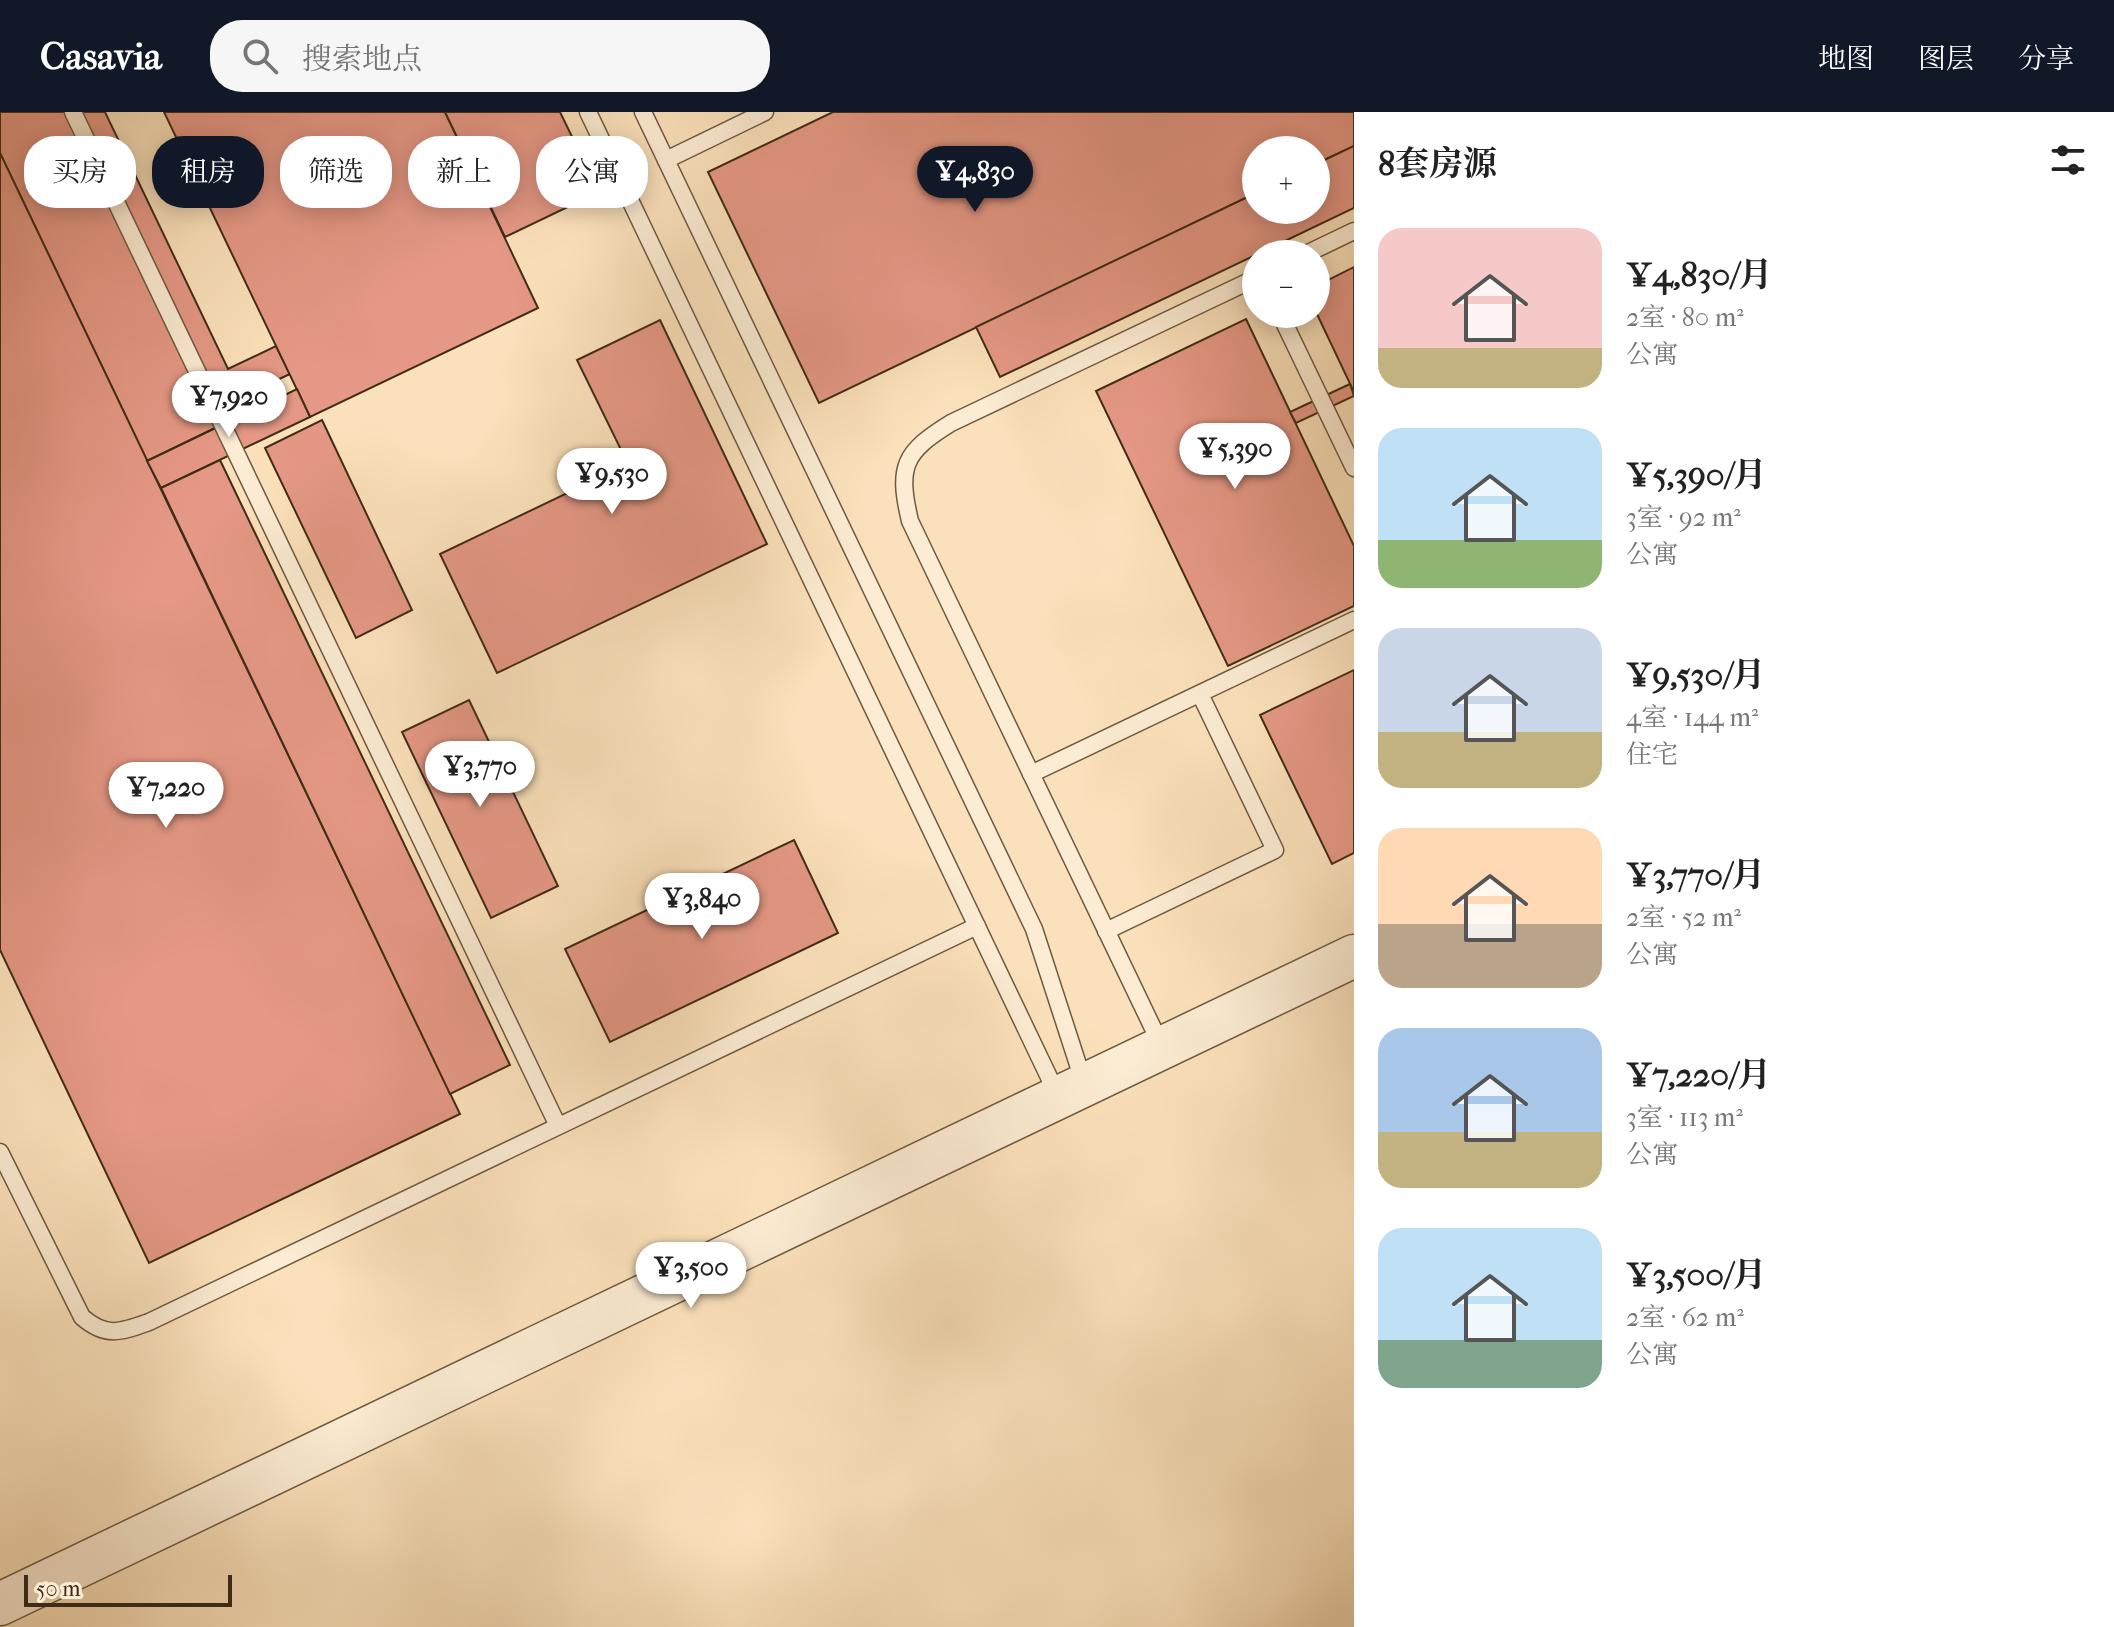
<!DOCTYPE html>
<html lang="zh">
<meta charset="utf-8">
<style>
:root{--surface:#fff;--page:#f6f6f6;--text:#222;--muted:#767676;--accent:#111827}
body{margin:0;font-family:"IM FELL French Canon","Noto Serif SC",serif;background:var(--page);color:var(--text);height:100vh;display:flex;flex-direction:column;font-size:30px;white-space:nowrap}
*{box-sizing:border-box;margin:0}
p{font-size:26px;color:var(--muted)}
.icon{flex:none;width:44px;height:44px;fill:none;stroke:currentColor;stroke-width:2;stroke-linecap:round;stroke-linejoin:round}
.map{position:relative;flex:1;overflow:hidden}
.side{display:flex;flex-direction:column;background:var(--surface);width:760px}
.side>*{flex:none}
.banner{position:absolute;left:24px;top:24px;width:760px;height:72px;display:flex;gap:16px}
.buttons{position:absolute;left:1242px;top:24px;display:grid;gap:16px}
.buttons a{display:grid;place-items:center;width:88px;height:88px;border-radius:50%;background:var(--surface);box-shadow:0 4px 20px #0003;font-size:40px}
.scale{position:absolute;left:24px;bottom:20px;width:208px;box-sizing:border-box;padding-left:8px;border:4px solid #402c16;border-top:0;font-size:22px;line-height:28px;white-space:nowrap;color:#402c16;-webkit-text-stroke:6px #fcecd3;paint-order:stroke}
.price{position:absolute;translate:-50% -68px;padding:0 18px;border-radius:28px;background:#fff;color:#222;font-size:26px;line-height:52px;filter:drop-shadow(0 2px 4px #0008)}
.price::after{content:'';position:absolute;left:50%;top:48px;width:24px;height:18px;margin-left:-12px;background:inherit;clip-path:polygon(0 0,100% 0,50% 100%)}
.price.selected{background:var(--accent);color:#fff}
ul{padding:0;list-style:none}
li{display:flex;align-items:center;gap:24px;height:200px;padding:0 24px}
li span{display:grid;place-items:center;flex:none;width:224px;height:160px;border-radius:24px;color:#555}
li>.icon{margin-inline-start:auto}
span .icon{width:96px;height:96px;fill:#fffc;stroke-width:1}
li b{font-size:34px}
h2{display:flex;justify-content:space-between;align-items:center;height:96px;padding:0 24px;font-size:34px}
.pill{padding:0 28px;border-radius:32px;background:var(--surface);box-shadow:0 4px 20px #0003;font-size:28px;line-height:72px}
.pill.selected{background:var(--accent);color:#fff}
header{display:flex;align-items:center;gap:48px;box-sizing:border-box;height:112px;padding:0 40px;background:var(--accent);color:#fff}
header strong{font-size:38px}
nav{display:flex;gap:44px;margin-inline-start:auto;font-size:28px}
.search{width:560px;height:72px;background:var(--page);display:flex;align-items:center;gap:20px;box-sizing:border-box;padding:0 28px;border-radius:32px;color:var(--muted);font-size:30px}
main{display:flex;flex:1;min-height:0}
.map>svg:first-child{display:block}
</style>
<header>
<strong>Casavia</strong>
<div class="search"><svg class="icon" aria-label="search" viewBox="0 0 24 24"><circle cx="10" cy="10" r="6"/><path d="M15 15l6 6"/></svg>搜索地点</div>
<nav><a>地图</a><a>图层</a><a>分享</a></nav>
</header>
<main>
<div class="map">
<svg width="1354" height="1515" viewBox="0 0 1354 1515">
<rect width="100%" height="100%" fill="#fbe1bb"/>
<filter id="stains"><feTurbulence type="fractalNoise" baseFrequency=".0025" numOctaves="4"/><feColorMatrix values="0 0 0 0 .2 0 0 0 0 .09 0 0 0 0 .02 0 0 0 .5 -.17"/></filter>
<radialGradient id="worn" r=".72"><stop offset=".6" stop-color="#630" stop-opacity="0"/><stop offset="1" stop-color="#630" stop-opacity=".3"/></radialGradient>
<g fill="#e59885" stroke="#402c16" stroke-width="2">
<polygon points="0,0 105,0 228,257 276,234 290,262 241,285 248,300 147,349 0,41"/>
<polygon points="164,0 445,0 538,196 310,305"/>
<polygon points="445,0 560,0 599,80 505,125"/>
<polygon points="833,0 1354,0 1354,34 1316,52 1316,38 1256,38 1256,81 819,291 708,60"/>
<polygon points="1354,34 1354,96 1000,265 976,215 1256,81 1256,98 1316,98 1316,52"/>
<polygon points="0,41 460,1002 149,1151 0,838"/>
<polygon points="1354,155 1354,280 1316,200 1316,174"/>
<polygon points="1246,207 1354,434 1354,494 1228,554 1096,279"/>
<polygon points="660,208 767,432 497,561 440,442 628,352 577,248"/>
<polygon points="1350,272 1354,284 1296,311 1290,300"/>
<polygon points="297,277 310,305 161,376 147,349"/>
<polygon points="322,308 412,498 356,526 265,336"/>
<polygon points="220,348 510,953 450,982 161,376"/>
<polygon points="1354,558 1354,741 1332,752 1260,603"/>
<polygon points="469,588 558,774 491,806 402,620"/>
<polygon points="794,728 838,821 610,930 565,837"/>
</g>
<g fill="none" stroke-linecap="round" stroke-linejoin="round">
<g stroke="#6f593f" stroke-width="19">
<g id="service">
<polyline points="73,0 558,1014"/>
<polyline points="588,0 1058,984"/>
<polyline points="643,0 1034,817 1084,971"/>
<polyline points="666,48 765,0"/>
<polyline points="1306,142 1354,119"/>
<polyline points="1280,202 1354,356"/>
<polyline points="1031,662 1354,508"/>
<polyline points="1106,819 1275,738 1200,582"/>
<path d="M 1162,935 L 910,409 C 897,354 904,340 951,311 L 1256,166"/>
<path d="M 0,1040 L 82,1205 C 106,1226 121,1220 149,1210 L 977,814"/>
</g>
</g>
<g stroke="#6f593f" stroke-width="45">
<polyline id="tertiary" points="0,1492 1354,844"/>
</g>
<use href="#service" stroke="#fcecd3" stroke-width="16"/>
<use href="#tertiary" stroke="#fcecd3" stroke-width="42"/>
</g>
<rect width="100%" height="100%" filter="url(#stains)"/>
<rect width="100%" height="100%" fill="url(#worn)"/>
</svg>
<div class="buttons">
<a>+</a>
<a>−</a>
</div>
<div class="scale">50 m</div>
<b class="price selected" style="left:975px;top:102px">¥4,830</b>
<b class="price" style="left:229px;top:327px">¥7,920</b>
<b class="price" style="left:1235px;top:379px">¥5,390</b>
<b class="price" style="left:612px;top:404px">¥9,530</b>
<b class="price" style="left:480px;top:697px">¥3,770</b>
<b class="price" style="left:166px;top:718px">¥7,220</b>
<b class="price" style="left:702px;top:829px">¥3,840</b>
<b class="price" style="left:691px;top:1198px">¥3,500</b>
<div class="banner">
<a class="pill">买房</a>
<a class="pill selected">租房</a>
<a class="pill">筛选</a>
<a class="pill">新上</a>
<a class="pill">公寓</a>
</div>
</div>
<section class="side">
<h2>8套房源<svg class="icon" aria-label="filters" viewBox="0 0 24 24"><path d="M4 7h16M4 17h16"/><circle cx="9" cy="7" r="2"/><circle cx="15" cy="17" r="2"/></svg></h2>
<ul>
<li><span style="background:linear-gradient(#f6c9c9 75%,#c2b280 0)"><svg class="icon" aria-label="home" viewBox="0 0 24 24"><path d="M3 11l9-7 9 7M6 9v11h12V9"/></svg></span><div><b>¥4,830/月</b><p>2室 · 80 m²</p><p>公寓</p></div></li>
<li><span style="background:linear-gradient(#bfe0f5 70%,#8fb573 0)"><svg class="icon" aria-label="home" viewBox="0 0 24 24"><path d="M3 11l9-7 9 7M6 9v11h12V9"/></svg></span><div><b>¥5,390/月</b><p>3室 · 92 m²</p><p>公寓</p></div></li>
<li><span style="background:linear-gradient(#c9d6e8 65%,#c2b280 0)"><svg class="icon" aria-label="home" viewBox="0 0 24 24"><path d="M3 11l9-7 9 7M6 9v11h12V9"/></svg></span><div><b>¥9,530/月</b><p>4室 · 144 m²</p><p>住宅</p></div></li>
<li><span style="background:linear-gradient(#ffd9b3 60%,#b9a48a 0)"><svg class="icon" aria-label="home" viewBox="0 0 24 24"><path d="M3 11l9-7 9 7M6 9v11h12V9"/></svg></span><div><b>¥3,770/月</b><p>2室 · 52 m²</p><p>公寓</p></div></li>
<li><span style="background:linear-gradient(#a9c7e8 65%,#c2b280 0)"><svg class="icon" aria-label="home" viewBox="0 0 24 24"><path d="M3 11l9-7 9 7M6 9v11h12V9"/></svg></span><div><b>¥7,220/月</b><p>3室 · 113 m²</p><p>公寓</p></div></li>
<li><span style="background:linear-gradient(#bfe0f5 70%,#7fa58c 0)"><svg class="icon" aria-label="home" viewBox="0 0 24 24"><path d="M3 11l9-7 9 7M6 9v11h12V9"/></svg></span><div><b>¥3,500/月</b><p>2室 · 62 m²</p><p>公寓</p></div></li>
</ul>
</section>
</main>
